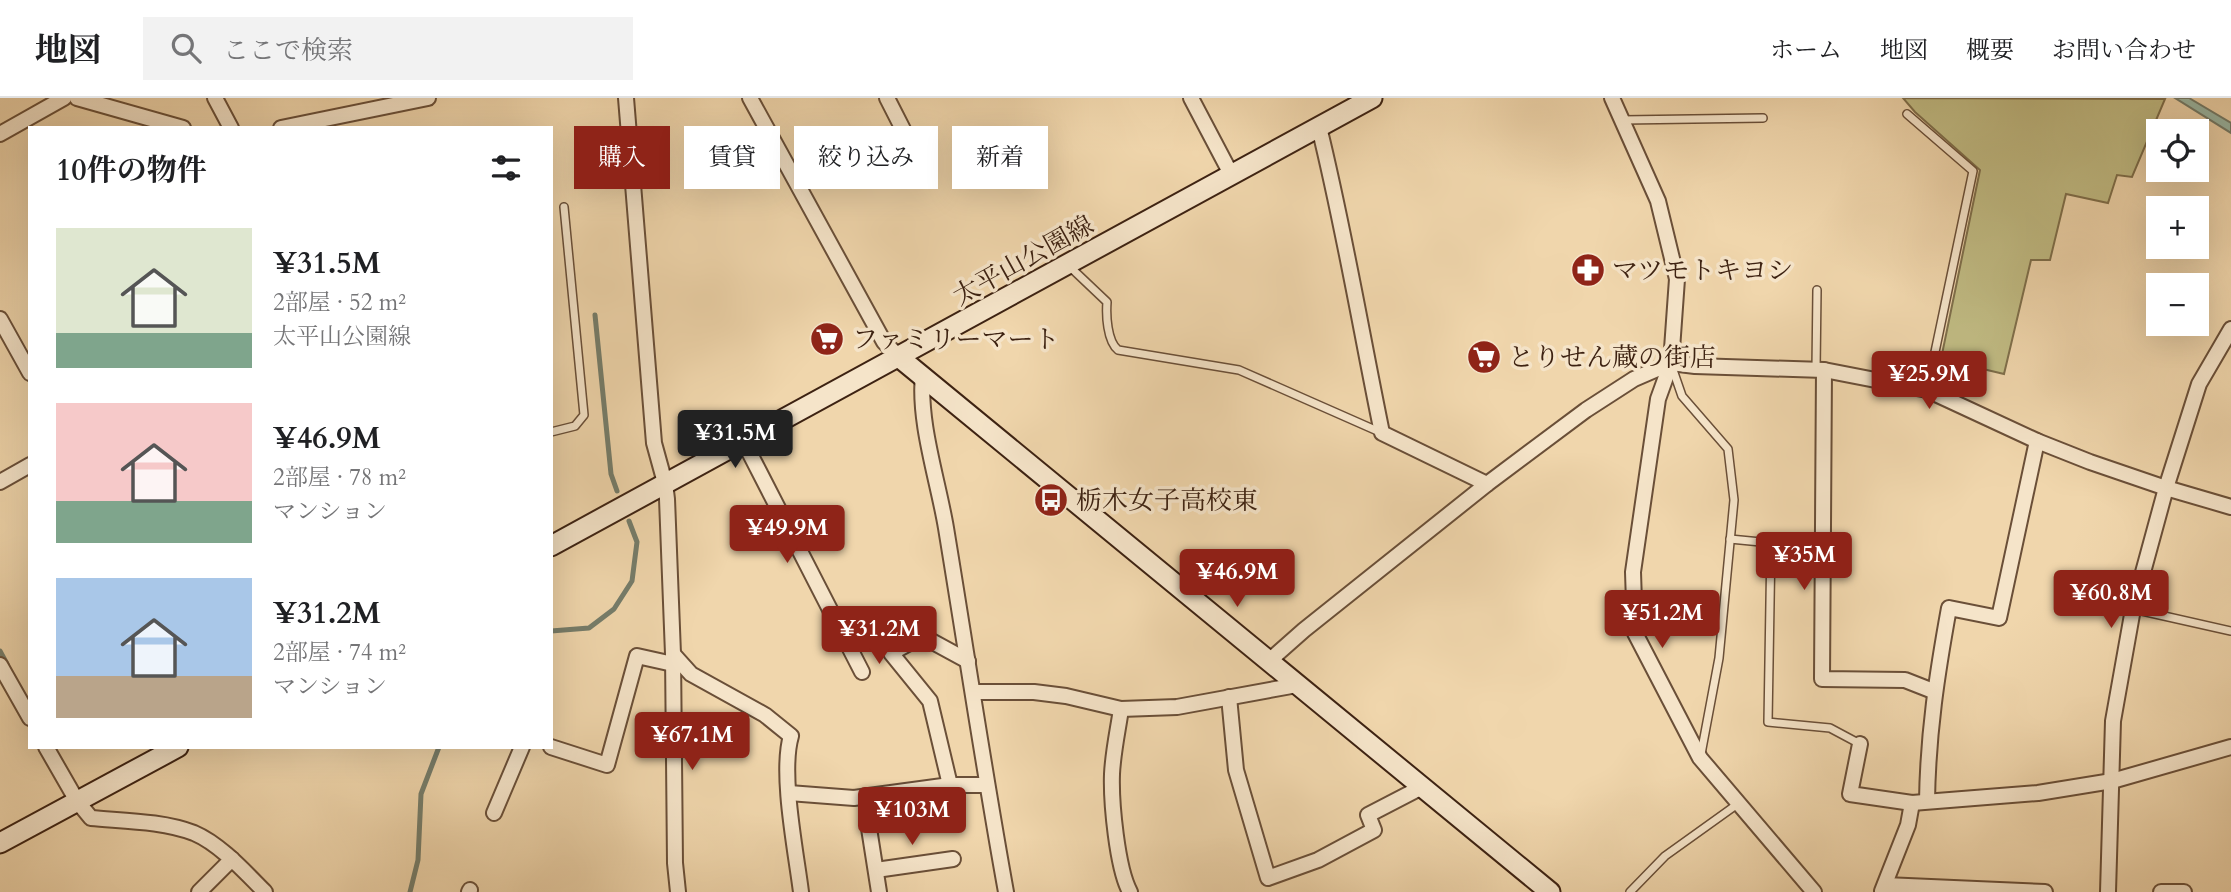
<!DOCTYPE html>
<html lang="ja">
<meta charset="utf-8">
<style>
:root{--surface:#fff;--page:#f2f2f2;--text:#202124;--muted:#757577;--line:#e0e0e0;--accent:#8f2418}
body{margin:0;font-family:Cardo,"Noto Serif JP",serif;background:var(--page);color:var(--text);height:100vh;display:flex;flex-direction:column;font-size:26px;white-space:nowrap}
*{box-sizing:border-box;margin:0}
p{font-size:23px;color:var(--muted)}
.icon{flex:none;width:38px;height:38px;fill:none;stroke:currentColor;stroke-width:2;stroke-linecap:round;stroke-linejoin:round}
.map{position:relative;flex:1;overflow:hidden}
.sheet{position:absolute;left:28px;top:28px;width:525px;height:623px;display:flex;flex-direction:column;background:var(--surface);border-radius:0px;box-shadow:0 7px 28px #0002}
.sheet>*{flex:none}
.hud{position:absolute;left:574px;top:28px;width:665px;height:63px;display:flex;gap:14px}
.fabs{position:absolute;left:2146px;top:21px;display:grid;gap:14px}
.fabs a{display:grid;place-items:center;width:63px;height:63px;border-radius:0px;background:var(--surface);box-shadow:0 7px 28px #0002;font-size:35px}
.price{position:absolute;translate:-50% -60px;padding:0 16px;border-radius:7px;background:var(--accent);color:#fff;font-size:23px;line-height:46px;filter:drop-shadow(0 2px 4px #0008)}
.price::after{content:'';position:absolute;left:50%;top:42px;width:21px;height:16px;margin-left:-10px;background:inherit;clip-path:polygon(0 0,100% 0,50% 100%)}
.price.current{background:#222;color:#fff}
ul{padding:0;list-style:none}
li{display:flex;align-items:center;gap:21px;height:175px;padding:0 28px}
li span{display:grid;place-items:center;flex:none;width:196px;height:140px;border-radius:0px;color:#555}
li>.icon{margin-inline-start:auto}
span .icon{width:84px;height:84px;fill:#fffc;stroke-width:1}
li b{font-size:30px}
h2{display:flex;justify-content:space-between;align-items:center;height:84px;padding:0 28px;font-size:30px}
.chip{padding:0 24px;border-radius:0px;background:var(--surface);box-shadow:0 7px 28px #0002;font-size:24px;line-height:63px}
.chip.current{background:var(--accent);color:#fff}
header{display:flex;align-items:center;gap:42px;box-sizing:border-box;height:98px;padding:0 35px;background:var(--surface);border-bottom:2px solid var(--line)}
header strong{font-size:33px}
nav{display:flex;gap:38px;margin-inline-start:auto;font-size:24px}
.search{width:490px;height:63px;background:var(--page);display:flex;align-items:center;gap:18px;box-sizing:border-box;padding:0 24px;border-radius:0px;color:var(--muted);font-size:26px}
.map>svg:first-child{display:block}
</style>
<header>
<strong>地図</strong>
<div class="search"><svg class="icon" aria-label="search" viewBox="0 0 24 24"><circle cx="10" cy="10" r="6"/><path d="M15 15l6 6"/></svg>ここで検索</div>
<nav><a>ホーム</a><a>地図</a><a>概要</a><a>お問い合わせ</a></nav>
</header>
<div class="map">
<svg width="2231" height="794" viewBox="0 0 2231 794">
<rect width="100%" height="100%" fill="#f0d6ac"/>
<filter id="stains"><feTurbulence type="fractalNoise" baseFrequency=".00286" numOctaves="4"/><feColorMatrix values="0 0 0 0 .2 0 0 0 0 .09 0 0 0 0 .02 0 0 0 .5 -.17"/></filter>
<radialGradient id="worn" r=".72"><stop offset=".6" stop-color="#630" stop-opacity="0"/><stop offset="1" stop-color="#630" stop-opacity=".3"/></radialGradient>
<polygon fill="#c1bc84" stroke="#7f6f4b" stroke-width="2" points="1903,0 2165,1 2132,79 2117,77 2108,105 2066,96 2050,162 2031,162 2004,276 1941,261 1980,72 1915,14"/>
<polygon fill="#9bb9a6" stroke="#757d6b" stroke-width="2" points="2175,0 2189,0 2231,25 2231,35"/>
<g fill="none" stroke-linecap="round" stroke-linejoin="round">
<g stroke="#757d6b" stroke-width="5">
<polyline points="595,217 611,376 617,393"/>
<polyline points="551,533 589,530 614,511 632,483 637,444 629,423"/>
<polyline points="0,553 7,566"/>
<polyline points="410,794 418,762 421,696 439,649"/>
</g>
<g stroke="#6a4f38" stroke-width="10">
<g id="lane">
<polyline points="1907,16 1973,73 1927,292"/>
<polyline points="1623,22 1763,20"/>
<path d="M 1068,167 L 1107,204 C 1106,217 1107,243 1118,252 L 1239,272 L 1382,335"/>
<polyline points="1672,269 1682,298 1728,351 1734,402 1719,560 1701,656"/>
<polyline points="1816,271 1817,192"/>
<polyline points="551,334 575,328 584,317 564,109"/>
<polyline points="1730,441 1771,445 1768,624 1830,630 1860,646"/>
<polyline points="2133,511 2231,533"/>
<polyline points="1630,794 1665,758 1739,705"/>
</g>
</g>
<g stroke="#6a4f38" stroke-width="18">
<g id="street">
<polyline points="77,0 183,30"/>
<polyline points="215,0 231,30"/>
<polyline points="626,0 654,345 665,385 667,401 673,556 675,765 678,794"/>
<polyline points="750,0 884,244 900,260"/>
<polyline points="887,0 913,51"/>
<polyline points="1191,0 1231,76"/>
<polyline points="1612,0 1658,103 1677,181 1671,265 1658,301 1633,474 1635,535 1700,660 1814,794"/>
<polyline points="281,30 428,0"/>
<polyline points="0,36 64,0"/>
<polyline points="0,221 30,275"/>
<polyline points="1824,272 1822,581 1905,582 1933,593"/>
<path d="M 923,277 C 918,324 938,382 946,430 C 966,551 984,673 1006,794"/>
<polyline points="744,344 862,574"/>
<polyline points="0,384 30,367"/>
<polyline points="1487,386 1586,312 1634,281 1671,265 1695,268 1824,272 1927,292 2037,343 2090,364 2166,390 2231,409"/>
<path d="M 673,556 L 691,576 L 765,617 L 791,638 C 780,675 796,754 801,794"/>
<path d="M 1269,563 L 1304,532 L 1487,386 L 1382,335 C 1361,233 1344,130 1319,29"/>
<polyline points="0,567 30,620"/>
<polyline points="973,594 1034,594 1066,598 1121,611 1177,609 1297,587"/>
<polyline points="1229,599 1236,672 1268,780 1318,762 1374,732 1368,717 1422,689"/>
<path d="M 1121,611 C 1118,632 1113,654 1112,676 C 1111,704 1117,770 1130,794"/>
<polyline points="1860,646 1850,696 1912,705 2038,695 2112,683 2231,649"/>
<path d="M 46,649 L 77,703 L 91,720 C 124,723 163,723 194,735 C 220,746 245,774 265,794"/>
<polyline points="551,649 607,667 637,558 673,566"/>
<polyline points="950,687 930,603 891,555 922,538 968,563"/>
<polyline points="789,695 854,700 950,687 987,687"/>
<path d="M 1927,703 C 1928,635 1937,576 1949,510 L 1999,520 L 2037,343"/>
<polyline points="494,715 522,649"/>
<polyline points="868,724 879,794"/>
<polyline points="876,772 953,761"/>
<polyline points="1885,787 2045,794"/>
<polyline points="1882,793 1908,727 1912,705"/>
<polyline points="199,794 232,761"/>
<polyline points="469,794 470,792"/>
<polyline points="2108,794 2113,623 2133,511 2166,390 2199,286 2231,231"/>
<polyline points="2161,794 2184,794"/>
</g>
</g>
<g stroke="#3d2212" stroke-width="23">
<g id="secondary">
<polyline points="900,260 1550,794"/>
<polyline points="551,448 1372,0"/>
<polyline points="0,745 178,649"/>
</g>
</g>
<use href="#lane" stroke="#f5e4c9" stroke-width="7"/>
<use href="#street" stroke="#f5e4c9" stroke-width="14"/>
<use href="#secondary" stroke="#f5e4c9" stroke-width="19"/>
</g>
<defs>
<g id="pharmacy-disc" transform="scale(1.75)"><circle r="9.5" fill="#8f2418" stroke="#f5e4c9"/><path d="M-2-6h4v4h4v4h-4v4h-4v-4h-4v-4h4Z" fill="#fff"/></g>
<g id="supermarket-disc" transform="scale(1.75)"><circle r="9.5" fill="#8f2418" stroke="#f5e4c9"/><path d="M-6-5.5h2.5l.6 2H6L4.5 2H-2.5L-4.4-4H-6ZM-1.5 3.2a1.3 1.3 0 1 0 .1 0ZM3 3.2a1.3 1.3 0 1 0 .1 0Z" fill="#fff"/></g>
<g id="bus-disc" transform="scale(1.75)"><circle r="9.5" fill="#8f2418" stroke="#f5e4c9"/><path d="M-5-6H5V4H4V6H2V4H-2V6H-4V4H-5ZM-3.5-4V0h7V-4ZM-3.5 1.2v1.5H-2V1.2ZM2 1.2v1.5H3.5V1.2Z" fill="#fff"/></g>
</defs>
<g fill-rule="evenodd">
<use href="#pharmacy-disc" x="1588" y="172"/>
<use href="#supermarket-disc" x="827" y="241"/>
<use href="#supermarket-disc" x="1484" y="259"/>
<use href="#bus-disc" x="1051" y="402"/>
</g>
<g text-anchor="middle" stroke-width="7" stroke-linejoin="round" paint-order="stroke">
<g font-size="26" fill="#3d2212" stroke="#f5e4c9">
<text transform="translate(1023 162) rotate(-29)" y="9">太平山公園線</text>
</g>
<g font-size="26" fill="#3d2212" stroke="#f5e4c9" text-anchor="start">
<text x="1612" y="181">マツモトキヨシ</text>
<text x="852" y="250">ファミリーマート</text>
<text x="1508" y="268">とりせん蔵の街店</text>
<text x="1076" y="411">栃木女子高校東</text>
</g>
</g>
<rect width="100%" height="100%" filter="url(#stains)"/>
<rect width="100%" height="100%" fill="url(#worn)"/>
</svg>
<div class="fabs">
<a><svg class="icon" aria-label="locate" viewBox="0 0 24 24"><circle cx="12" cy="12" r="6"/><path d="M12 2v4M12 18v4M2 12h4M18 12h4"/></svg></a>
<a>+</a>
<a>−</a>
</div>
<b class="price" style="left:1929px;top:313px">¥25.9M</b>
<b class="price current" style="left:735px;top:372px">¥31.5M</b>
<b class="price" style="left:787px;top:467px">¥49.9M</b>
<b class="price" style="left:1804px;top:494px">¥35M</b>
<b class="price" style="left:1237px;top:511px">¥46.9M</b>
<b class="price" style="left:2111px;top:532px">¥60.8M</b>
<b class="price" style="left:1662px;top:552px">¥51.2M</b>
<b class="price" style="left:879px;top:568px">¥31.2M</b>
<b class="price" style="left:692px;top:674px">¥67.1M</b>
<b class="price" style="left:912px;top:749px">¥103M</b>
<div class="hud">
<a class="chip current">購入</a>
<a class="chip">賃貸</a>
<a class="chip">絞り込み</a>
<a class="chip">新着</a>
</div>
<section class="sheet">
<h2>10件の物件<svg class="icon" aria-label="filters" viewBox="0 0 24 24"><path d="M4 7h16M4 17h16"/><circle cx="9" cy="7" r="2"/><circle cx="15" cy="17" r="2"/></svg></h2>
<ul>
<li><span style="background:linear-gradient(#dfe7d0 75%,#7fa58c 0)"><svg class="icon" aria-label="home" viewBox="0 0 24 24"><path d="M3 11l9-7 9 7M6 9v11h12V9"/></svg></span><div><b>¥31.5M</b><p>2部屋 · 52 m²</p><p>太平山公園線</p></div></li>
<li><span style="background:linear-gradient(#f6c9c9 70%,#7fa58c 0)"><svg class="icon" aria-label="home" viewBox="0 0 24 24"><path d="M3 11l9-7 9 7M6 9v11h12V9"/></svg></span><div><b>¥46.9M</b><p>2部屋 · 78 m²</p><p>マンション</p></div></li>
<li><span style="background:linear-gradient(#a9c7e8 70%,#b9a48a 0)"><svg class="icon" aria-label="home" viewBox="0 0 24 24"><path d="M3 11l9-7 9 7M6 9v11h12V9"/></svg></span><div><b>¥31.2M</b><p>2部屋 · 74 m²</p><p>マンション</p></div></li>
</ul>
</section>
</div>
